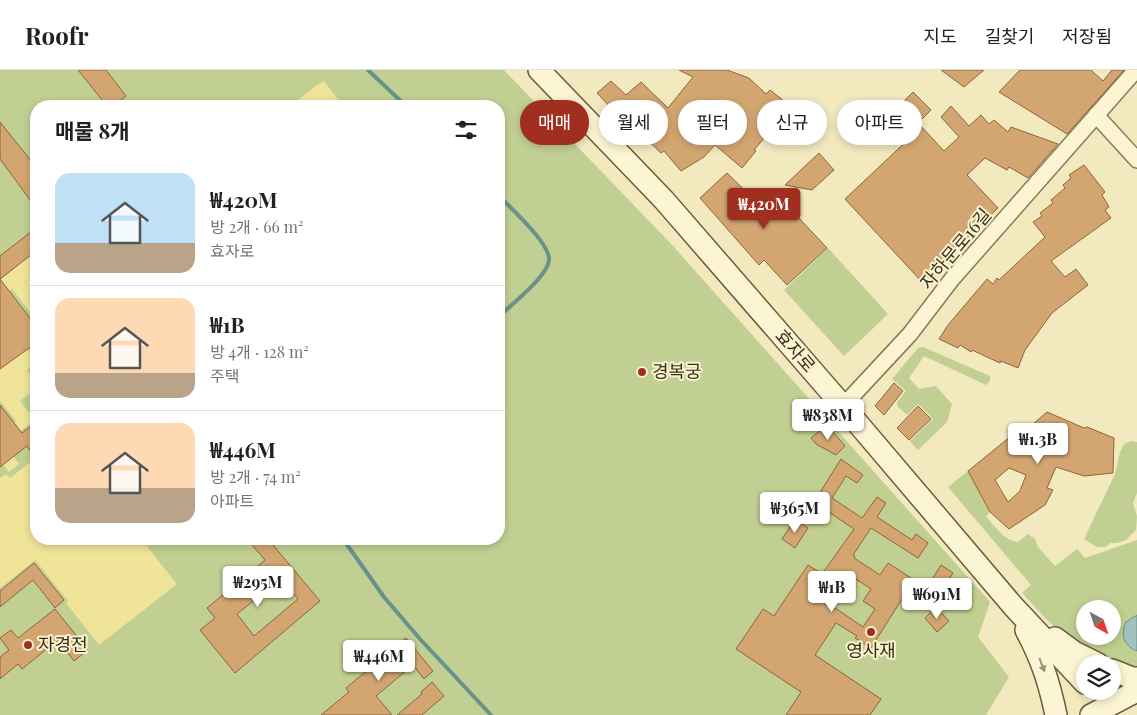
<!DOCTYPE html>
<html lang="ko">
<meta charset="utf-8">
<style>
:root{--surface:#fff;--page:#f6f6f6;--text:#202124;--muted:#757577;--line:#e0e0e0;--accent:#a02f20}
body{margin:0;font-family:"Playfair Display","Noto Sans KR",serif;background:var(--page);color:var(--text);height:100vh;display:flex;flex-direction:column;font-size:19px;white-space:nowrap}
*{box-sizing:border-box;margin:0}
p{font-size:16px;color:var(--muted)}
.icon{flex:none;width:28px;height:28px;fill:none;stroke:currentColor;stroke-width:2;stroke-linecap:round;stroke-linejoin:round}
.map{position:relative;flex:1;overflow:hidden}
.panel{position:absolute;left:30px;top:30px;width:475px;height:445px;display:flex;flex-direction:column;background:var(--surface);border-radius:20px;box-shadow:0 2px 8px #0003}
.panel>*{flex:none}
.top-card{position:absolute;left:520px;top:30px;width:475px;height:45px;display:flex;gap:10px}
.needle{width:32px;rotate:140deg}
.controls{position:absolute;left:1076px;top:530px;display:grid;gap:10px}
.controls a{display:grid;place-items:center;width:45px;height:45px;border-radius:50%;background:var(--surface);box-shadow:0 2px 8px #0003;font-size:25px}
.price{position:absolute;translate:-50% -42px;padding:0 11px;border-radius:5px;background:#fff;color:#222;font-size:16px;line-height:32px;filter:drop-shadow(0 1px 2px #0008)}
.price::after{content:'';position:absolute;left:50%;top:30px;width:15px;height:11px;margin-left:-8px;background:inherit;clip-path:polygon(0 0,100% 0,50% 100%)}
.price.active{background:var(--accent);color:#fff}
ul{padding:0;list-style:none}
li{display:flex;align-items:center;gap:15px;height:125px;padding:0 25px}
li+li{border-top:1px solid var(--line)}
li span{display:grid;place-items:center;flex:none;width:140px;height:100px;border-radius:15px;color:#555}
li>.icon{margin-inline-start:auto}
span .icon{width:60px;height:60px;fill:#fffc;stroke-width:1}
li b{font-size:21px}
h2{display:flex;justify-content:space-between;align-items:center;height:60px;padding:0 25px;font-size:21px}
.tag{padding:0 18px;border-radius:22px;background:var(--surface);box-shadow:0 2px 8px #0003;font-size:18px;line-height:45px}
.tag.active{background:var(--accent);color:#fff}
header{display:flex;align-items:center;gap:30px;box-sizing:border-box;height:70px;padding:0 25px;background:var(--surface);border-bottom:1px solid var(--line)}
header strong{font-size:24px}
nav{display:flex;gap:28px;margin-inline-start:auto;font-size:18px}
.map>svg:first-child{display:block}
</style>
<header>
<strong>Roofr</strong>
<nav><a>지도</a><a>길찾기</a><a>저장됨</a></nav>
</header>
<div class="map">
<svg width="1137" height="645" viewBox="0 0 1137 645">
<rect width="100%" height="100%" fill="#f2e9bf"/>
<g fill="#c1d092" fill-rule="evenodd">
<path d="M 0,0 L 504,0 L 673,176 L 990,532 L 978,567 L 1009,607 L 986,645 L 0,645 ZM 36,36 L 499,36 L 499,469 L 36,469 Z"/>
<polygon points="828,178 888,244 844,286 784,220"/>
<polygon points="923,277 990,306 990,311 986,315 924,286 909,308 919,319 936,316 952,334 947,352 918,380 910,371 933,349 918,334 907,345 898,337 897,332 906,321 892,309 918,278"/>
<polygon points="1131,371 1137,372 1137,423 1133,433 1137,446 1136,460 1126,470 1117,473 1111,473 1105,477 1097,477 1084,469 1115,404 1120,382 1124,374"/>
<path d="M 968,401 L 990,442 L 986,446 C 994,456 1005,471 1018,472 L 1028,464 L 1035,469 L 1038,477 L 1055,496 L 1077,479 L 1085,488 L 1137,470 L 1137,600 L 1127,600 L 1075,576 L 1046,549 L 1022,523 L 1031,515 L 948,417 ZM 1085,539 L 1112,539 L 1112,566 L 1085,566 Z"/>
</g>
<g fill="#f0e499">
<polygon points="324,11 343,36 328,36 322,30 314,36 290,36 317,15"/>
<polygon points="36,181 36,209 32,213 36,218 36,255 0,283 0,271 33,246 12,219 0,229 0,210"/>
<polygon points="28,279 36,289 34,292 35,294 27,300 36,312 36,318 20,331 35,350 4,374 19,394 9,402 0,390 0,363 16,351 0,331 0,299 22,282 23,283"/>
<polygon points="34,389 36,392 36,469 98,469 100,471 104,469 141,469 177,514 99,575 66,533 68,531 35,490 0,518 0,408 6,404 10,408"/>
</g>
<path fill="#a2c3bd" stroke="#69928d" d="M 1137,545 L 1137,581 C 1124,576 1120,565 1126,552 Z"/>
<g fill="none" stroke-linecap="round" stroke-linejoin="round">
<g stroke="#69928d" stroke-width="4">
<polyline points="368,0 406,36"/>
<path d="M 499,126 C 511,138 549,173 549,189 C 550,205 510,235 499,247"/>
<polyline points="343,469 384,527 420,569 491,645"/>
</g>
</g>
<g fill="#d3a671" stroke="#8d6539" fill-rule="evenodd">
<polygon points="78,0 106,0 126,26 113,36 107,36"/>
<polygon points="679,0 727,0 749,8 766,24 770,20 784,31 762,62 766,66 754,80 756,81 742,98 715,75 704,87 681,101 664,81 661,83 612,36 611,38 597,23 611,11 626,25 641,12 668,38 693,7"/>
<polygon points="941,0 984,0 964,17"/>
<polygon points="1020,0 1091,0 1103,11 1112,0 1124,0 1067,64 999,22"/>
<polygon points="913,22 931,40 918,53 944,81 959,67 941,47 951,36 969,56 981,45 989,54 994,50 1008,62 1011,57 1058,74 1028,108 1009,97 1007,100 985,88 967,105 998,138 922,212 845,129 913,65 892,43"/>
<polygon points="0,52 36,97 36,138 0,89"/>
<polygon points="819,83 834,100 812,120 785,115"/>
<polygon points="1084,95 1105,122 1102,125 1109,137 1105,140 1111,148 1051,191 1065,207 1076,199 1088,215 1052,243 1025,280 1018,298 1001,291 1000,293 972,280 971,282 960,275 958,278 939,269 948,255 987,209 993,214 997,208 999,210 1045,167 1033,152 1042,146 1040,143 1053,133 1051,130 1065,118 1063,115 1071,108 1069,105"/>
<polygon points="727,103 769,144 783,131 827,178 787,215 764,190 759,195 700,128"/>
<polygon points="36,158 36,181 0,209 0,186"/>
<polygon points="0,209 36,256 36,273 0,299"/>
<polygon points="894,313 903,321 884,345 875,336"/>
<polygon points="0,335 22,363 36,352 36,389 27,376 0,397"/>
<polygon points="918,336 931,349 909,370 897,358"/>
<path d="M 1047,342 L 1084,358 L 1087,357 L 1114,368 L 1113,403 L 1084,406 L 1056,397 L 1047,418 L 1053,420 L 1045,435 L 1009,459 L 990,442 L 968,401 L 1026,354 L 1032,355 ZM 1009,398 L 1026,405 L 1020,421 L 1008,432 L 995,410 Z"/>
<polygon points="827,355 845,376 836,385 816,374 811,368"/>
<path d="M 841,389 L 863,405 L 857,413 L 846,406 L 832,428 L 862,448 L 877,427 L 886,433 L 877,447 L 912,470 L 916,464 L 928,473 L 918,488 L 871,458 L 853,485 L 855,486 L 854,488 L 880,505 L 888,493 L 914,510 L 871,578 L 855,568 L 857,566 L 836,553 L 815,585 L 881,629 L 870,645 L 786,645 L 801,622 L 736,579 L 763,539 L 774,546 L 808,495 L 822,504 L 854,459 L 814,432 ZM 845,502 L 871,519 L 863,531 L 875,539 L 863,557 L 822,529 L 839,504 L 842,506 Z"/>
<polygon points="795,449 808,458 795,478 782,469"/>
<path d="M 247,469 L 268,469 L 320,531 L 235,603 L 200,560 L 215,548 L 207,538 L 265,490 ZM 281,509 L 298,529 L 254,566 L 237,544 Z"/>
<polygon points="34,493 64,530 55,538 33,510 0,537 0,521"/>
<polygon points="941,495 953,503 942,519 931,511"/>
<polygon points="936,537 949,551 937,562 925,548"/>
<polygon points="55,539 88,580 74,591 58,570 22,599 18,594 0,609 0,587 9,580 0,568 11,560 18,568"/>
<polygon points="406,568 433,601 424,609 413,595 376,626 392,645 321,645 349,622 346,618"/>
<polygon points="432,612 444,626 422,645 397,645 422,624 421,622"/>
</g>
<g fill="none" stroke-linecap="round" stroke-linejoin="round">
<g stroke="#8c7955" stroke-width="18">
<g id="street">
<polyline points="1096,45 1137,90"/>
<polyline points="843,336 910,264 952,209 1136,0"/>
</g>
</g>
<g stroke="#6d5a39" stroke-width="24">
<g id="secondary">
<polyline points="539,0 664,130 843,336 1013,536 1085,613"/>
<path d="M 1026,560 C 1042,590 1049,612 1056,645"/>
<polyline points="1055,568 1074,582 1098,594"/>
<polyline points="1112,600 1132,608 1137,608"/>
<polyline points="1091,645 1137,621"/>
</g>
</g>
<use href="#street" stroke="#fcf5d3" stroke-width="15"/>
<use href="#secondary" stroke="#fcf5d3" stroke-width="21"/>
</g>
<defs><path id="oneway-solid" d="M-6-.8H1V-3.2L6.5 0L1 3.2V.8H-6Z" transform="scale(1.25)"/></defs>
<use fill="#9b9277" href="#oneway-solid" transform="translate(1042 595) rotate(69)"/>
<g fill="#a02f20" stroke="#f8f2cf" stroke-width="2">
<circle cx="642" cy="302" r="5"/>
<circle cx="871" cy="562" r="5"/>
<circle cx="28" cy="575" r="5"/>
</g>
<g text-anchor="middle" stroke-width="4" stroke-linejoin="round" paint-order="stroke">
<g font-size="18" fill="#3a2e1b" stroke="#f8f2cf">
<text transform="translate(956 179) rotate(-50)" y="6">자하문로16길</text>
<text transform="translate(795 281) rotate(49)" y="6">효자로</text>
</g>
<g font-size="18" fill="#3a2e1b" stroke="#f8f2cf" text-anchor="start">
<text x="652" y="308">경복궁</text>
<text x="38" y="581">자경전</text>
<text x="871" y="587" text-anchor="middle">영사재</text>
</g>
</g>
</svg>
<div class="controls">
<a><svg class="needle" viewBox="-14 -14 28 28"><path d="M0-13l5 13h-10z" fill="#e53935"/><path d="M0 13l5-13h-10z" fill="#757577"/></svg></a>
<a><svg class="icon" aria-label="layers" viewBox="0 0 24 24"><path d="M12 4l9 5-9 5-9-5zM3 14l9 5 9-5"/></svg></a>
</div>
<b class="price active" style="left:764px;top:160px">₩420M</b>
<b class="price" style="left:828px;top:371px">₩838M</b>
<b class="price" style="left:1038px;top:395px">₩1.3B</b>
<b class="price" style="left:795px;top:464px">₩365M</b>
<b class="price" style="left:258px;top:538px">₩295M</b>
<b class="price" style="left:832px;top:543px">₩1B</b>
<b class="price" style="left:937px;top:550px">₩691M</b>
<b class="price" style="left:379px;top:612px">₩446M</b>
<div class="top-card">
<a class="tag active">매매</a>
<a class="tag">월세</a>
<a class="tag">필터</a>
<a class="tag">신규</a>
<a class="tag">아파트</a>
</div>
<section class="panel">
<h2>매물 8개<svg class="icon" aria-label="filters" viewBox="0 0 24 24"><path d="M4 7h16M4 17h16"/><circle cx="9" cy="7" r="2"/><circle cx="15" cy="17" r="2"/></svg></h2>
<ul>
<li><span style="background:linear-gradient(#bfe0f5 70%,#b9a48a 0)"><svg class="icon" aria-label="home" viewBox="0 0 24 24"><path d="M3 11l9-7 9 7M6 9v11h12V9"/></svg></span><div><b>₩420M</b><p>방 2개 · 66 m²</p><p>효자로</p></div></li>
<li><span style="background:linear-gradient(#ffd9b3 75%,#b9a48a 0)"><svg class="icon" aria-label="home" viewBox="0 0 24 24"><path d="M3 11l9-7 9 7M6 9v11h12V9"/></svg></span><div><b>₩1B</b><p>방 4개 · 128 m²</p><p>주택</p></div></li>
<li><span style="background:linear-gradient(#ffd9b3 65%,#b9a48a 0)"><svg class="icon" aria-label="home" viewBox="0 0 24 24"><path d="M3 11l9-7 9 7M6 9v11h12V9"/></svg></span><div><b>₩446M</b><p>방 2개 · 74 m²</p><p>아파트</p></div></li>
</ul>
</section>
</div>
